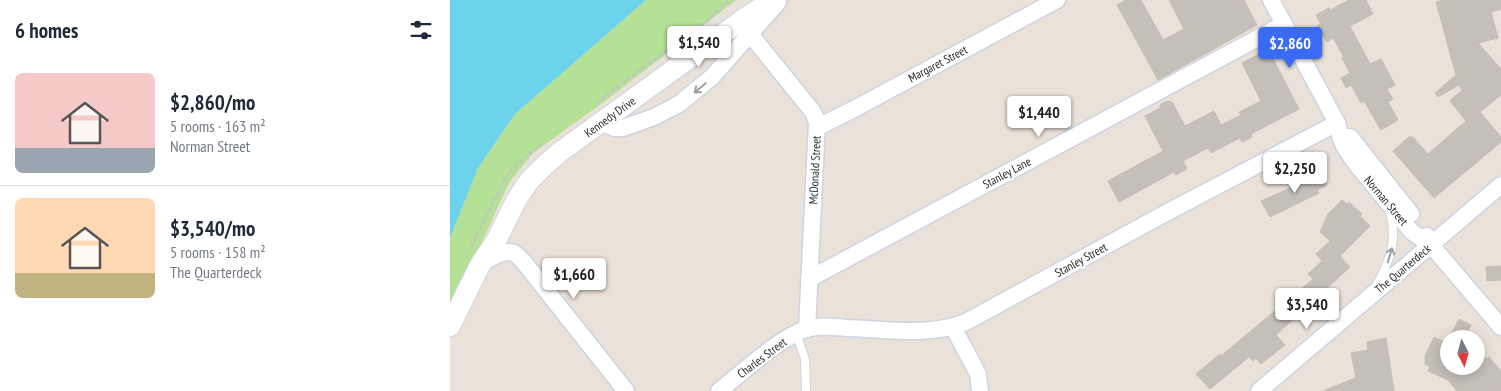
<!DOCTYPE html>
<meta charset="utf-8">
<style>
:root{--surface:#fff;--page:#f2f2f3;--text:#1f2937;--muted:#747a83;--line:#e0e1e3;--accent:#3a6bf6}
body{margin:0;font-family:"PT Sans Narrow",sans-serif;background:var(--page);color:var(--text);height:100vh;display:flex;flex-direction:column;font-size:19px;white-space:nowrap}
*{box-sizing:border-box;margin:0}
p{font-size:16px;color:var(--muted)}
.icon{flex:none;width:28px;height:28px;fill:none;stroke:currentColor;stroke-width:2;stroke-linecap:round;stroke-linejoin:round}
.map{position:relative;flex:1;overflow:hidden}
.panel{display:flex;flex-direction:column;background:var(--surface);width:450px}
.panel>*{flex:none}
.needle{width:32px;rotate:174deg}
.tools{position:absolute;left:990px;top:330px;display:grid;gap:10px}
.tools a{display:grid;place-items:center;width:45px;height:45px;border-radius:50%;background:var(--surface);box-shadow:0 2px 12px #0003;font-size:25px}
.price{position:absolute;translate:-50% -42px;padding:0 11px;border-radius:5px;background:#fff;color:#222;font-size:16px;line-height:32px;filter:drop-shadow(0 1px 2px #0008)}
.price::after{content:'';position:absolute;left:50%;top:30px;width:15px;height:11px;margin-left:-8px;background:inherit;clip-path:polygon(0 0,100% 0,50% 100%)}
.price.on{background:var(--accent);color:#fff}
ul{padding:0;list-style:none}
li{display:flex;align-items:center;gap:15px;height:125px;padding:0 15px}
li+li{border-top:1px solid var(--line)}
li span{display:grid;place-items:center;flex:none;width:140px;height:100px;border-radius:8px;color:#555}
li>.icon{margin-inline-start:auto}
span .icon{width:60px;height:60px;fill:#fffc;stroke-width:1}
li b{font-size:21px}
h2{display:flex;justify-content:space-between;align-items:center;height:60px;padding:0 15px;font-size:21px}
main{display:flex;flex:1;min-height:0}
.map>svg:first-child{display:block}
</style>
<main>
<section class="panel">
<h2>6 homes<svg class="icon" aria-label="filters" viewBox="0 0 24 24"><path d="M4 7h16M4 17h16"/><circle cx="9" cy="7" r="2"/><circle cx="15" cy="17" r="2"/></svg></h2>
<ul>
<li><span style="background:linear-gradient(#f6c9c9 75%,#9aa5b1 0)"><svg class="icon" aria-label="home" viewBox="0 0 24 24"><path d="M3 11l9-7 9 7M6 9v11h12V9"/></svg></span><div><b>$2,860/mo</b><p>5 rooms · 163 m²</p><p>Norman Street</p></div></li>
<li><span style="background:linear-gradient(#ffd9b3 75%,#c2b280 0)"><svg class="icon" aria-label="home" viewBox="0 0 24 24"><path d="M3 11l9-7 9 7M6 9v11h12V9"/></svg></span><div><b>$3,540/mo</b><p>5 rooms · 158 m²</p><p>The Quarterdeck</p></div></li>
</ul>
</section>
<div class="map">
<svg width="1051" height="391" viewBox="0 0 1051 391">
<rect width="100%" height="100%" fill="#eae2d9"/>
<polygon fill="#b5e196" points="196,0 286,0 155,101 83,153 59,183 0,311 0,238 28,168 65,114"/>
<polygon fill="#6dd3ec" points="0,0 196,0 65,114 28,168 0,238"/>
<g fill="#c5bfb9" stroke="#c5beb3">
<polygon points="676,0 691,0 713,40 734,29 719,0 794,0 807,25 708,80 667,5"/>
<polygon points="899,0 916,0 923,14 900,26 920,64 931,59 945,85 937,89 943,99 938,102 948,120 931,130 914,101 911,103 901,85 896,88 891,78 900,73 892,58 894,57 883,38 877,42 867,26 871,24 866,15 879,8 880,10"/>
<polygon points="993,0 1051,0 1051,9 1041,12 1048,38 1028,43 1051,69 1051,95 1030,112 1051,137 1051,142 984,198 943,151 959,137 963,137 978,154 1016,121 1000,101 1012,90 1009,85 988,97 985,93 1006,75 986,2"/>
<polygon points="818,49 849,109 801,134 802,137 792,142 790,138 761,153 758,148 733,161 737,169 726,175 724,172 669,202 658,181 713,151 695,116 710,108 711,104 717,101 722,102 735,126 764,111 771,125 791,115 789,112 811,101 792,63"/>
<polygon points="869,170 877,185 867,190 869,193 820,217 811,201 849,184 848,181"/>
<polygon points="892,200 897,204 899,202 912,214 910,216 920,226 890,256 900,267 826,335 835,345 811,364 806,358 803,361 799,357 760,389 746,374 770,354 771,356 863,279 858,274 872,261 866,254 880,241 870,232 878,214"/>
<polygon points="1051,266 1051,280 1037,281 1036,267"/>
<polygon points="1009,319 1021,325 1014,339 999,339"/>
<polygon points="984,337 999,344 999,366 1026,366 1026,347 1037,359 1039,357 1051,371 1051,391 1007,391 998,380 978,371 980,367 975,364 975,356"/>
<polygon points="936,338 944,391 875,391 875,390 906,378 901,353 918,350 917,342"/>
</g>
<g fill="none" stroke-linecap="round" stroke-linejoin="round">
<g stroke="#cfd3e1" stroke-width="10">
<g id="service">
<path d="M 927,284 C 941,259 948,238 939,209"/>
<polyline points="346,333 355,359 356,391"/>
</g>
</g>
<g stroke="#cfd3e1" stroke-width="19">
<g id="minor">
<polyline points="821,0 887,123 891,139 895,148 907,165 962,232 981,245"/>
<polyline points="300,34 363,112 367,122 357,329"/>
<polyline points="153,123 165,128 173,128 204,117 229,104 262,77 328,2"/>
<polyline points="368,127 404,109 607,0"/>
<polyline points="900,137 961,214"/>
<polyline points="977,236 981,245 1051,327"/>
<path d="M 30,265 C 38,259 54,249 64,253 C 67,255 71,259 73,261 L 176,391"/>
<polyline points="359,279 834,24"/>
<polyline points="503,327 528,374 530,391"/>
<path d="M 269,391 C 293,372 329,338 356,329 C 369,325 385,327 398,328 C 437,329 479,337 516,322 L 714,214 L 887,123"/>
<polyline points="809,391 1051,185"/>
</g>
</g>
<g stroke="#cfd3e1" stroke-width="22">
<polyline id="tertiary" points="0,326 30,265 46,241 67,199 79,181 94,166 110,152 292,20 323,0"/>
</g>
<g stroke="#c3c3c3" stroke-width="2.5" stroke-dasharray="4 2.5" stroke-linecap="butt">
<polyline points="146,103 257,21 279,0"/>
<polyline points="21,247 56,177 67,164 92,144"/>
</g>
<use href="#service" stroke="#fff" stroke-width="8"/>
<use href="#minor" stroke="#fff" stroke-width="16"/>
<use href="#tertiary" stroke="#fff" stroke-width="20"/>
</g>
<defs><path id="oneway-shaft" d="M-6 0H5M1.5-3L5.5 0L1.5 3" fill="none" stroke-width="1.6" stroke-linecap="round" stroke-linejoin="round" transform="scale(1.25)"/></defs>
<g stroke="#9e9e9e">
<use href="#oneway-shaft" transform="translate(250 88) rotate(140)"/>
<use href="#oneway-shaft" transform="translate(940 255) rotate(-73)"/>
</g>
<g text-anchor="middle" stroke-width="4.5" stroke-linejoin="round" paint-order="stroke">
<g font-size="12" fill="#282828" stroke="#fff">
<text transform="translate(488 64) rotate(-28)" y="4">Margaret Street</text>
<text transform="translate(160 117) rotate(-36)" y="4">Kennedy Drive</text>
<text transform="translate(365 170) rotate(-87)" y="4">McDonald Street</text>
<text transform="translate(557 173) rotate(-28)" y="4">Stanley Lane</text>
<text transform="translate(936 201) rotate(50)" y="4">Norman Street</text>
<text transform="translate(631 260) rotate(-29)" y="4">Stanley Street</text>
<text transform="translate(953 269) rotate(-40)" y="4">The Quarterdeck</text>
<text transform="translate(312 358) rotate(-37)" y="4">Charles Street</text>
</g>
</g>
</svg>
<div class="tools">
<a><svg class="needle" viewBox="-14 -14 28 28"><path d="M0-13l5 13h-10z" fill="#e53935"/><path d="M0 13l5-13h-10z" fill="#747a83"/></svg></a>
</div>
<b class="price" style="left:249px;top:68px">$1,540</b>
<b class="price on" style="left:840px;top:69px">$2,860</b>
<b class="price" style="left:589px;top:138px">$1,440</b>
<b class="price" style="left:845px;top:194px">$2,250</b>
<b class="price" style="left:124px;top:300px">$1,660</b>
<b class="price" style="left:857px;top:330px">$3,540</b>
</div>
</main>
